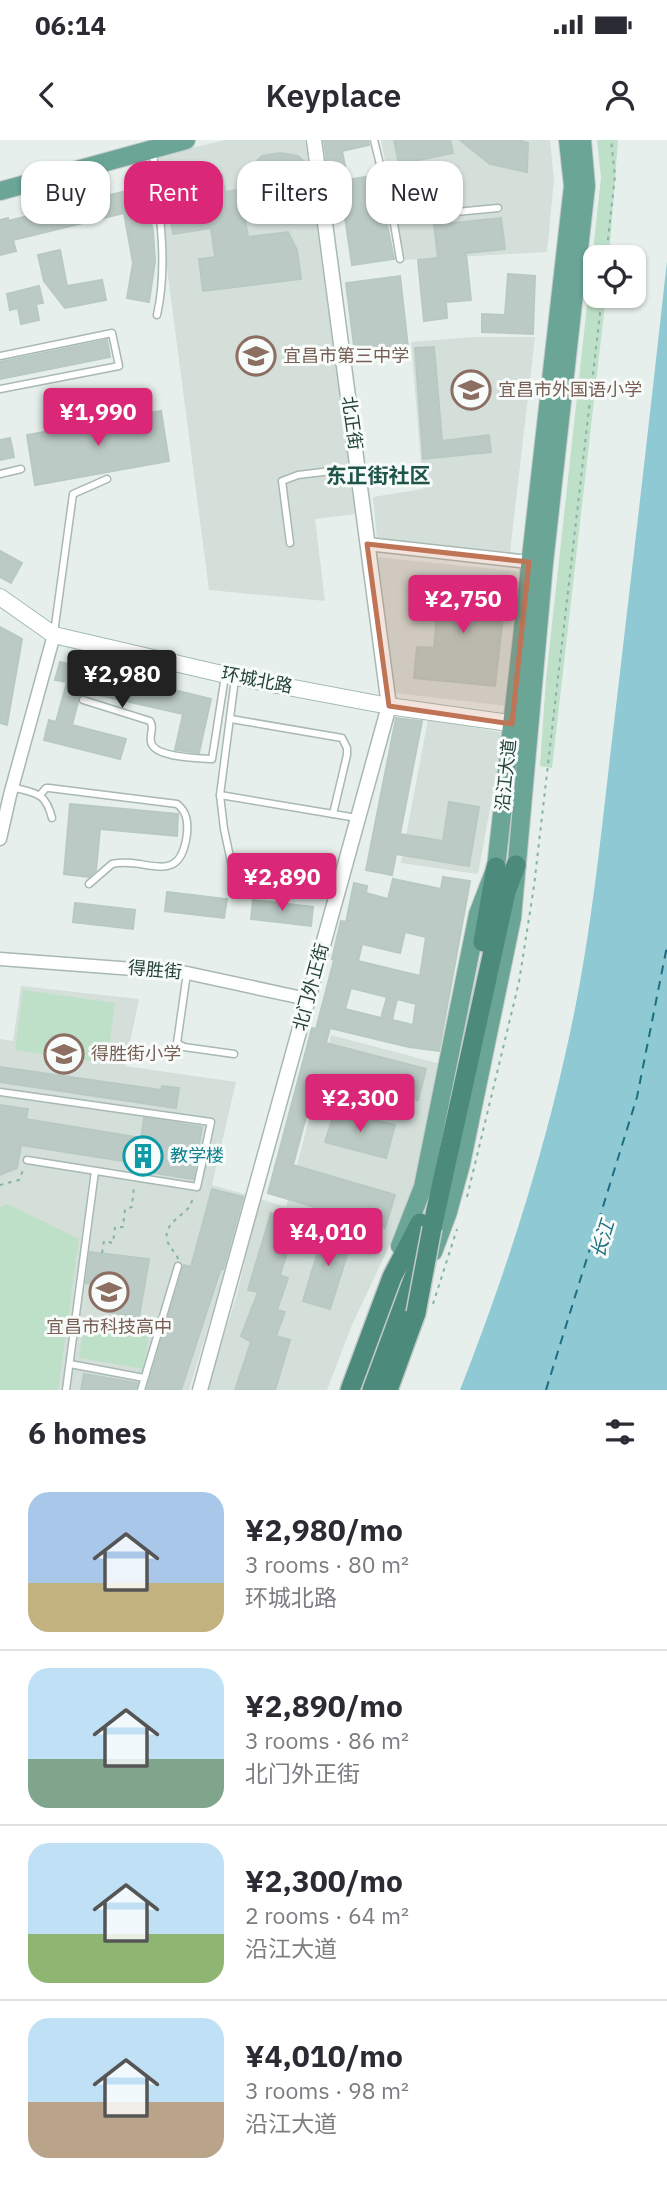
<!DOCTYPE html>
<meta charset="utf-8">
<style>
:root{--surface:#fff;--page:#f2f2f3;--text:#2b2b33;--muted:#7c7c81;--line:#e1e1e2;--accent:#db2777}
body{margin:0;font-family:"IBM Plex Sans","Noto Sans SC",sans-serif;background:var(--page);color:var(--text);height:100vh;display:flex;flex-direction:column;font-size:26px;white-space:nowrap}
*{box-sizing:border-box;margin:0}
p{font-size:23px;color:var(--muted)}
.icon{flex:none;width:38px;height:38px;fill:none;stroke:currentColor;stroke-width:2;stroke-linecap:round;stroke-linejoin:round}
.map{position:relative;height:1250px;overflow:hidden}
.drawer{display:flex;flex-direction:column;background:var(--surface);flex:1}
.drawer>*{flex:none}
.hud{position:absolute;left:21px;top:21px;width:626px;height:63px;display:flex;gap:14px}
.tools{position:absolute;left:583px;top:105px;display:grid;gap:14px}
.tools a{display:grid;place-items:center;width:63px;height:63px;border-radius:14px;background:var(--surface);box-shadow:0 2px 5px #0004;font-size:35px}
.price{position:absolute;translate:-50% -60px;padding:0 16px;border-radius:7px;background:var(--accent);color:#fff;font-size:23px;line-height:46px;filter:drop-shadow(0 2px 4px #0008)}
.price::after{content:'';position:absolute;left:50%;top:42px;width:21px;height:16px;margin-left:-10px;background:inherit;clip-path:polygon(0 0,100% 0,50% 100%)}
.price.active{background:#222;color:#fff}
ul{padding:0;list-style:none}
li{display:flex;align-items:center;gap:21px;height:175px;padding:0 28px}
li+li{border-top:2px solid var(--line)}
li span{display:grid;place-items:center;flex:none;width:196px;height:140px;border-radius:21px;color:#555}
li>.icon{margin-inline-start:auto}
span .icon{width:84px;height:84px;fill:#fffc;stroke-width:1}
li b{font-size:30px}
h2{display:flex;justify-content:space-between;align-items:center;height:84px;padding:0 28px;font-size:30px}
.pill{padding:0 24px;border-radius:21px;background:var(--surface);box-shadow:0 2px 5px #0004;font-size:24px;line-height:63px}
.pill.active{background:var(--accent);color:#fff}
.status{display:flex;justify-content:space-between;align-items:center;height:49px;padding:0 35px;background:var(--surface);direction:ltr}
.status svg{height:19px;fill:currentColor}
header{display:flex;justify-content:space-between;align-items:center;height:91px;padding:0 28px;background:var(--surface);font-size:32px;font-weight:600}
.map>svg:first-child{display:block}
</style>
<div class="status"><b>06:14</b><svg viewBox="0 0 49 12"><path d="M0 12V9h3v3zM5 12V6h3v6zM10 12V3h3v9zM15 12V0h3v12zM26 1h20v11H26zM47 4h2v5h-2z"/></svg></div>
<header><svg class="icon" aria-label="back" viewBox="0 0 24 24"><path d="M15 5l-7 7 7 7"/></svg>Keyplace<svg class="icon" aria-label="person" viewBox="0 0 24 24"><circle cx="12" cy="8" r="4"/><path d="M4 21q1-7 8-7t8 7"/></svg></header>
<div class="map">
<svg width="667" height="1250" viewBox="0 0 667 1250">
<rect width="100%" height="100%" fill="#e6efeb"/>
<g fill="#d4dfda">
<polygon points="226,0 305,0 356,374 315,379 325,461 209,450 164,105 159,15"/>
<polygon points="381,0 550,0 554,40 547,112 404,120"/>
<polygon points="473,197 535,197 510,412 377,399 373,357 423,349 411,202"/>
<polygon points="375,417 525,432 507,566 395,553"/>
<polygon points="428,579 504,593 478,734 401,723"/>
<polygon points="21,846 139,859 125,926 236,942 212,1045 248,1055 189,1250 0,1250 0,899 13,901"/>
<polygon points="331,895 452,927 423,1023 391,1102 352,1185 327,1250 207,1250 237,1154 260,1059 286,1067"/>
</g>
<g fill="#bfe0c8">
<polygon points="597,0 618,0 609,117 595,117 595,156 606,156 605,164 552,628 540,626 546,539 601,38"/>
<polygon points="23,850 115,863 107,923 15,910"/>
<polygon points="8,1064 79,1099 58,1250 0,1250 0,1067"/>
<polygon points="85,1178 150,1190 143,1229 79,1218"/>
</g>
<path fill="#8ec9d4" d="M 667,121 L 667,1250 L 460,1250 C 508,1128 548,1002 574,874 C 595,770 604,663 617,558 C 634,413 651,267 667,121 Z"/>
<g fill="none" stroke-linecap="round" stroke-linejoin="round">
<polyline stroke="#1c6f80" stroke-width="2" stroke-dasharray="9 7" stroke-linecap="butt" points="546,1250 637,957 667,806"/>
</g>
<g fill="#bbcac4" stroke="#b8c9c2" stroke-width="2" fill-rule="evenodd">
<polygon points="324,0 368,0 369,5 342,11 348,40 377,35 394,119 352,125 338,30 328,32"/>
<polygon points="394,0 450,0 453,13 399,24"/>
<polygon points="460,0 518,0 528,3 527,32 490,24"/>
<polygon points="280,13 298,16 308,25 313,74 299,82 285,79 275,68 273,56 242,62 248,97 288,92 297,110 301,139 203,151 199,119 215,117 211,88 173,94 169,62 181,60 178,42 222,35 225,52 248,48 248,33 253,25 262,16"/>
<polygon points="142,47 153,91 155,121 149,162 127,158 133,123 124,73 13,100 16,111 0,115 0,80 8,78 8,81"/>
<polygon points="501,78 505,109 466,113 471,160 446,162 447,178 424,181 418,120 438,118 434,85"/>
<polygon points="60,110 67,146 102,140 106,160 65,168 44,141 38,115"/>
<polygon points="508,134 535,136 533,194 482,192 482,174 505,175"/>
<polygon points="400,136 409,216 356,222 346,143"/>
<polygon points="39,146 43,163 36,164 39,180 21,184 18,168 10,170 7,154"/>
<polygon points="107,200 110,217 0,239 0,222"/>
<polygon points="434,207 442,301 489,295 491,312 423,319 415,208"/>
<polygon points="161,271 169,321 35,345 27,295"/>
<polygon points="10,298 14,317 0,320 0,300"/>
<polygon points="0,411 22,423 11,443 0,437"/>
<polygon points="426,443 506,451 495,546 414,538 417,507 434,508 437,475 424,474"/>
<polygon points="0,487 22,499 7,585 0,583"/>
<polygon points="60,522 211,559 199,613 175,610 183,574 81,551 72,585 126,599 120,619 44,600 49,580 56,582 67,542 55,540"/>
<polygon points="396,578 422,581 400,694 443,701 449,662 479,667 469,726 396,714 392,735 366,730"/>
<polygon points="70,664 178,674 177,696 100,689 96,730 89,737 64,734"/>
<path d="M 443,737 L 470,741 L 439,911 L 409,907 L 330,888 L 326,903 L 426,929 L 418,960 L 318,932 L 293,1025 L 395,1055 L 385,1088 L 268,1053 L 312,888 L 316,889 L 334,820 L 332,819 L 341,781 L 346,782 L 354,743 L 367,746 L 366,753 L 388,759 L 393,739 L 441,749 ZM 405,792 L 426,797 L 420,836 L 358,821 L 362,804 L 400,813 ZM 351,848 L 387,857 L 381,878 L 345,869 ZM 397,859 L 416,864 L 413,885 L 392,880 Z"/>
<polygon points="167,752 227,759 224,778 165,771"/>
<polygon points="253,760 313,767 311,786 251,779"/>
<polygon points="75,763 135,770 133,789 73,782"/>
<polygon points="0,927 161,950 162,946 179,948 176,968 0,942"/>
<polygon points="0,965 28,969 26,979 141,998 144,978 202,987 193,1039 154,1033 155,1026 21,1005 17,1028 0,1035"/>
<polygon points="335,970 395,985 386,1018 325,1002"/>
<polygon points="212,1049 243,1057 223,1129 221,1128 181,1250 147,1250 184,1125 191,1127"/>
<polygon points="271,1073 297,1081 280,1135 288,1138 277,1170 285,1172 276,1196 290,1200 275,1250 235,1250 251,1202 241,1196 258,1152 248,1150"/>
<polygon points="325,1088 353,1096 330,1169 303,1161"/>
<polygon points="90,1112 149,1119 139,1177 112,1173 116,1147 86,1143"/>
<polygon points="84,1234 137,1243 135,1250 81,1250"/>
</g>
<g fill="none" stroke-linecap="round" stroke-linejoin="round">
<g stroke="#a8b8b2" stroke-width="9">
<g id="service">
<polyline points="374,0 393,78 400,119"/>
<path d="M 153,11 C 158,64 169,122 157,175"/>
<polyline points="393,78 498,68"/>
<polyline points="0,216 112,193 119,226 0,249"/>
<polyline points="0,334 21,329"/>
<polyline points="290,403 282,341 298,335 356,328"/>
<polyline points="54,493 73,354 107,339"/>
<polyline points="235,539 220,655 224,689 233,731 239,734 338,744"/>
<path d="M 83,560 L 150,581 C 155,589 149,593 151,602 C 154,618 199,618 212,619 L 225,536"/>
<polyline points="231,579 342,598 347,608 347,615 333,674"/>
<path d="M 12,647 C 36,654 45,651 52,678"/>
<path d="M 40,655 L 46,648 L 49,648 L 177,664 C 187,672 188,682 187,694 C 180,749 146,716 112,724 L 89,744"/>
<polyline points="220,655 357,678"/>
<polyline points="187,833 177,903 184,907 234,914"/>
<polyline points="0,952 211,982 197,1047 27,1020"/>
<polyline points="70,1224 144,1238"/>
<polyline points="66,1250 95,1031"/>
<polyline points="141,1250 178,1126"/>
</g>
</g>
<g stroke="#a8b8b2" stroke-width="15">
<g id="minor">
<polyline points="367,404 529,422"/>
<polyline points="0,699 10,655 54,495"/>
<polyline points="0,819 187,833 307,859"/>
</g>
</g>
<g stroke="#a8b8b2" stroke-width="17">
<polyline id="tertiary" points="200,1250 389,566 314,0"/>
</g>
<g stroke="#a4bbb3" stroke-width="18">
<polyline id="secondary" points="0,457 54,495 235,537 389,566 523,585"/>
</g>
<g stroke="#c2cac8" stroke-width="20">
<g id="primary">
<polyline points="0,51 186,0"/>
<polyline points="400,1106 423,1047 478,774 496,727 573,46 568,0"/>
<polyline points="433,1112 448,1072 461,1024 512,778 544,423 586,46 582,0"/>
</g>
</g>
<g stroke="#c2cac8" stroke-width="22">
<g id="trunk">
<polyline points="483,802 496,727"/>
<polyline points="350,1250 392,1137 420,1083"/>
<polyline points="372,1250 432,1088 506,752 516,725"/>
<polyline points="388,1250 416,1173"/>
</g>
</g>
<g stroke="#86b3a5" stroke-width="2" stroke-dasharray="3.5 5" stroke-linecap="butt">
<polyline points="606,117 615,36 611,0"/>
<polyline points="0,1045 19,1040 24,1028"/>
<polyline points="467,1057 519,842 534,746 602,156"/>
<polyline points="102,1113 104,1101 113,1103 115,1087 123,1087 125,1069 132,1067 134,1045"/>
<path d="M 178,1119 C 176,1112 168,1107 167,1099 C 164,1083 182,1077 190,1066 C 191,1065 193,1057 194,1055"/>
<polyline points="433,1164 457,1089"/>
</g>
<use href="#service" stroke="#fff" stroke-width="6"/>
<use href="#minor" stroke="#fff" stroke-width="12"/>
<use href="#tertiary" stroke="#fff" stroke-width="14"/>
<use href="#secondary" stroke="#fff" stroke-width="16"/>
<use href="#primary" stroke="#6aa596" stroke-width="18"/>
<use href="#trunk" stroke="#4c8a7c" stroke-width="19"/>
<g stroke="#c2cac8" stroke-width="22" stroke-linecap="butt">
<polyline id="trunk-bridge" points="416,1173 432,1088"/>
</g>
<use href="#trunk-bridge" stroke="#4c8a7c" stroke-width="19"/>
</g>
<path fill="#c07456" fill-opacity="0.2" stroke="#c07456" stroke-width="5" stroke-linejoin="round" d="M 367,404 L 529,422 L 512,584 L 389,566 Z"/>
<defs>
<g id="school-ring" transform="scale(2.0125)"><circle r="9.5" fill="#f7fbf9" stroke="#8d6e63" stroke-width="1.5"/><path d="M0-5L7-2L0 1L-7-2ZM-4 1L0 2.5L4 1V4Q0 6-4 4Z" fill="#8d6e63"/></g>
<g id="building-ring" transform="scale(2.0125)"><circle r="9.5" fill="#f7fbf9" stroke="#0f9aa8" stroke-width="1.5"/><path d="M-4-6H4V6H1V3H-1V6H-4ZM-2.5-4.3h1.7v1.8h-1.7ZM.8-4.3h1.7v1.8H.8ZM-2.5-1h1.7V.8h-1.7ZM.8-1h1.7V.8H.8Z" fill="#0f9aa8"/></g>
</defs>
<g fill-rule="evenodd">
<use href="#school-ring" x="256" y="216"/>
<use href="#school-ring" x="471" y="250"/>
<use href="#school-ring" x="64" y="914"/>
<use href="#building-ring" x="143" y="1016"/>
<use href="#school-ring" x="109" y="1152"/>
</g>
<g text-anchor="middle" stroke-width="6" stroke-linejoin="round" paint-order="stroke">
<g font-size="18" fill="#785e54" stroke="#f7fbf9" text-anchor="start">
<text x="283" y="222">宜昌市第三中学</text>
<text x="498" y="256">宜昌市外国语小学</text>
<text x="91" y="920">得胜街小学</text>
<text x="109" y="1193" text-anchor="middle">宜昌市科技高中</text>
</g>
<g font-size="18" fill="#24423a" stroke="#f7fbf9">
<text transform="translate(352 283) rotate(82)" y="6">北正街</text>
<text transform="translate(257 540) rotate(11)" y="6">环城北路</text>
<text transform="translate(506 635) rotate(-84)" y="6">沿江大道</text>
<text transform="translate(155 830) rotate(5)" y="6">得胜街</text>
<text transform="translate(311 847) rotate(-75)" y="6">北门外正街</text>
</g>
<g font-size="18" fill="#0d838f" stroke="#f7fbf9" text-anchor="start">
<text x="170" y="1022">教学楼</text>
</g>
<g font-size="19" font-style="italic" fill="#1c6f80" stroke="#f7fbf9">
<text transform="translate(602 1099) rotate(-73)" y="7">长江</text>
</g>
<g font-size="21" font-weight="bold" fill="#1f5548" stroke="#f7fbf9">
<text x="378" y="343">东正街社区</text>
</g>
</g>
</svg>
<div class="tools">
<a><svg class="icon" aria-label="locate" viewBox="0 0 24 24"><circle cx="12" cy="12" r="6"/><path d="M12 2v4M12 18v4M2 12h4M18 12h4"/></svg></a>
</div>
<b class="price" style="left:98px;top:308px">¥1,990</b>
<b class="price" style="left:463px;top:495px">¥2,750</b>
<b class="price active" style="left:122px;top:570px">¥2,980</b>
<b class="price" style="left:282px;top:773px">¥2,890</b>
<b class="price" style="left:360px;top:994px">¥2,300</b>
<b class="price" style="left:328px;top:1128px">¥4,010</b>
<div class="hud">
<a class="pill">Buy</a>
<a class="pill active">Rent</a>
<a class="pill">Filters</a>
<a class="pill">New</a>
</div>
</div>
<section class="drawer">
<h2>6 homes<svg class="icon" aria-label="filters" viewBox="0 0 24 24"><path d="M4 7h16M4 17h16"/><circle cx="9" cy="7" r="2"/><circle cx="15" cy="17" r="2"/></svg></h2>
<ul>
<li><span style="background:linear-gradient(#a9c7e8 65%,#c2b280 0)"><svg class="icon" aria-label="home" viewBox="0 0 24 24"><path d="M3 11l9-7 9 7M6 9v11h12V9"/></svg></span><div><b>¥2,980/mo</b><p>3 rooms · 80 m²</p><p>环城北路</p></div></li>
<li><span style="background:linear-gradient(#bfe0f5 65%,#7fa58c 0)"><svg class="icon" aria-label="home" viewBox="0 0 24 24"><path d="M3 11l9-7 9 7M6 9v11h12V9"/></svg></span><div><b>¥2,890/mo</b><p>3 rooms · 86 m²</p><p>北门外正街</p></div></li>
<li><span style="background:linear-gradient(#bfe0f5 65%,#8fb573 0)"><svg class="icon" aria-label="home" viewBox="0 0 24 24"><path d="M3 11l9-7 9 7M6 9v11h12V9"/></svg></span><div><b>¥2,300/mo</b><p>2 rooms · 64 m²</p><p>沿江大道</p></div></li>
<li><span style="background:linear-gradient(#bfe0f5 60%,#b9a48a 0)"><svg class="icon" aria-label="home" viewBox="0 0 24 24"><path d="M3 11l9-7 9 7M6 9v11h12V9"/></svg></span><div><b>¥4,010/mo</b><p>3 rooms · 98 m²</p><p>沿江大道</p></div></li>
</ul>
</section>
